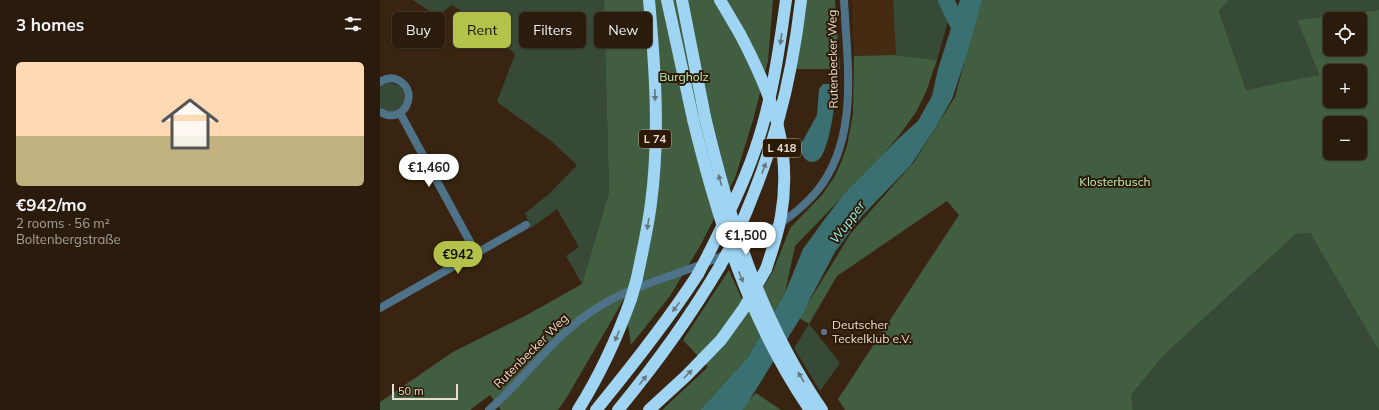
<!DOCTYPE html>
<meta charset="utf-8">
<style>
:root{--surface:#2a1b0c;--page:#322415;--text:#f1f3f6;--muted:#a5a19d;--line:#46392d;--accent:#b5c249}
body{margin:0;font-family:Mulish,sans-serif;background:var(--page);color:var(--text);height:100vh;display:flex;flex-direction:column;font-size:15px;white-space:nowrap}
*{box-sizing:border-box;margin:0}
p{font-size:13px;color:var(--muted)}
.icon{flex:none;width:22px;height:22px;fill:none;stroke:currentColor;stroke-width:2;stroke-linecap:round;stroke-linejoin:round}
.map{position:relative;flex:1;overflow:hidden}
.details{display:flex;flex-direction:column;background:var(--surface);width:380px}
.details>*{flex:none}
.banner{position:absolute;left:12px;top:12px;width:380px;height:36px;display:flex;gap:8px}
.buttons{position:absolute;left:943px;top:12px;display:grid;gap:8px}
.buttons a{display:grid;place-items:center;width:44px;height:44px;border-radius:6px;background:var(--surface);box-shadow:0 1px 3px #0004,0 0 0 1px var(--line);font-size:20px}
.scale{position:absolute;left:12px;bottom:10px;width:66px;box-sizing:border-box;padding-left:4px;border:2px solid #eaddd1;border-top:0;font-size:11px;line-height:14px;white-space:nowrap;color:#eaddd1;-webkit-text-stroke:3px #2d1a06;paint-order:stroke}
.price{position:absolute;translate:-50% -34px;padding:0 9px;border-radius:14px;background:#fff;color:#222;font-size:13px;line-height:26px;filter:drop-shadow(0 1px 2px #0008)}
.price::after{content:'';position:absolute;left:50%;top:24px;width:12px;height:9px;margin-left:-6px;background:inherit;clip-path:polygon(0 0,100% 0,50% 100%)}
.price.on{background:var(--accent);color:#111}
ul{padding:0;list-style:none}
li{display:grid;align-content:center;gap:8px;height:212px;padding:0 16px}
li span{display:grid;place-items:center;height:124px;border-radius:6px;color:#555}
li>.icon{margin-inline-start:auto}
span .icon{width:72px;height:72px;fill:#fffc;stroke-width:1}
li b{font-size:17px}
h2{display:flex;justify-content:space-between;align-items:center;height:48px;padding:0 16px;font-size:17px}
.tag{padding:0 14px;border-radius:6px;background:var(--surface);box-shadow:0 1px 3px #0004,0 0 0 1px var(--line);font-size:14px;line-height:36px}
.tag.on{background:var(--accent);color:#111}
main{display:flex;flex:1;min-height:0}
.map>svg:first-child{display:block}
</style>
<main>
<section class="details">
<h2>3 homes<svg class="icon" aria-label="filters" viewBox="0 0 24 24"><path d="M4 7h16M4 17h16"/><circle cx="9" cy="7" r="2"/><circle cx="15" cy="17" r="2"/></svg></h2>
<ul>
<li><span style="background:linear-gradient(#ffd9b3 60%,#c2b280 0)"><svg class="icon" aria-label="home" viewBox="0 0 24 24"><path d="M3 11l9-7 9 7M6 9v11h12V9"/></svg></span><div><b>€942/mo</b><p>2 rooms · 56 m²</p><p>Boltenbergstraße</p></div></li>
</ul>
</section>
<div class="map">
<svg width="999" height="410" viewBox="0 0 999 410">
<rect width="100%" height="100%" fill="#382410"/>
<polygon fill="#442b11" points="472,0 513,0 516,55 474,56"/>
<g fill="#374a37">
<polygon points="33,0 224,0 229,192 202,284 186,256 199,247 177,209 151,228 145,213 169,194 197,165 170,140 117,102 135,54 107,28 72,5 57,16"/>
<polygon points="513,0 574,0 557,60 516,55"/>
<polygon points="849,0 999,0 999,10 917,20 939,76 866,90 839,11"/>
<path d="M 8,83 C 38,83 22,125 0,107 L 0,86 Z"/>
<polygon points="930,233 999,351 999,410 753,410 751,395 784,355 916,234"/>
<polygon points="429,324 460,363 440,391 414,348"/>
</g>
<g fill="#415e41" fill-rule="evenodd">
<polygon points="224,0 393,0 388,61 373,120 355,178 320,246 290,296 251,345 239,266 244,299 187,397 178,410 121,410 110,395 90,410 0,410 0,402 73,352 145,316 202,284 229,192"/>
<polygon points="426,0 455,0 460,69 417,69"/>
<path d="M 601,0 L 849,0 L 839,11 L 866,90 L 939,75 L 917,20 L 999,10 L 999,351 L 930,233 L 916,234 L 784,355 L 751,395 L 753,410 L 465,410 L 458,399 L 579,215 L 567,201 L 457,276 L 429,324 L 419,318 L 471,233 L 534,162 L 575,97 ZM 950,19 L 980,19 L 980,49 L 950,49 ZM 950,71 L 980,71 L 980,101 L 950,101 ZM 950,123 L 980,123 L 980,153 L 950,153 Z"/>
<polygon points="516,55 557,60 546,92 536,112 521,133 501,157 415,246 405,293 368,357 320,410 282,410 328,367 303,340 349,270 368,313 393,271 410,228 442,195 455,176 462,160 467,146 473,114 474,56"/>
<polygon points="376,393 401,410 360,410"/>
</g>
<g fill="#3a7071">
<polygon points="580,0 602,0 587,54 572,99 556,127 531,165 481,217 455,252 430,299 424,312 367,404 362,410 320,410 368,357 405,293 423,249 444,220 465,193 518,139 538,121 552,96 558,69"/>
<path d="M 443,84 L 450,84 C 460,93 449,146 441,157 C 431,169 419,157 421,144 L 437,115 L 439,89 Z"/>
</g>
<g fill="none" stroke-linecap="round" stroke-linejoin="round">
<polyline stroke="#3a7071" stroke-width="16" points="566,0 581,31"/>
<g stroke="#4e7287" stroke-width="8">
<path d="M 0,82 C 6,78 12,77 18,80 C 41,92 23,126 0,112"/>
<polyline points="20,113 96,253"/>
<path d="M 359,248 C 387,233 416,216 437,191 C 480,138 467,63 464,0"/>
<polyline points="0,308 146,225"/>
<path d="M 109,410 C 148,376 176,332 220,306 C 259,282 305,274 346,254"/>
</g>
<g stroke="#9fd4f3" stroke-width="12">
<polyline points="287,0 313,119"/>
<polyline points="302,0 325,117"/>
<polyline points="340,0 360,34"/>
<path d="M 354,240 C 391,159 411,88 421,0"/>
<path d="M 329,253 C 346,219 363,185 375,150 C 392,101 399,50 406,0"/>
<path d="M 257,278 C 262,253 268,228 271,203 C 280,136 275,67 269,0"/>
<path d="M 198,410 C 220,375 237,338 251,299"/>
<path d="M 216,410 C 252,366 287,322 318,274"/>
<path d="M 238,410 C 276,364 310,317 340,266"/>
<polyline points="269,410 306,376 341,340 364,308 386,269"/>
</g>
<g stroke="#9fd4f3" stroke-width="12">
<path d="M 360,34 C 391,93 413,147 401,216 C 398,234 392,251 386,269"/>
<path d="M 325,117 C 350,222 380,320 442,410"/>
<path d="M 313,119 C 338,222 370,322 430,410"/>
<polyline points="340,266 352,244"/>
<polyline points="318,274 329,253"/>
<polyline points="251,299 257,278"/>
</g>
</g>
<defs><path id="oneway-solid" d="M-6-.8H1V-3.2L6.5 0L1 3.2V.8H-6Z"/></defs>
<g fill="#66777c">
<use href="#oneway-solid" transform="translate(401 39) rotate(98)"/>
<use href="#oneway-solid" transform="translate(275 95) rotate(89)"/>
<use href="#oneway-solid" transform="translate(384 168) rotate(-70)"/>
<use href="#oneway-solid" transform="translate(340 180) rotate(-106)"/>
<use href="#oneway-solid" transform="translate(268 224) rotate(99)"/>
<use href="#oneway-solid" transform="translate(361 277) rotate(69)"/>
<use href="#oneway-solid" transform="translate(296 307) rotate(126)"/>
<use href="#oneway-solid" transform="translate(237 336) rotate(112)"/>
<use href="#oneway-solid" transform="translate(308 374) rotate(-45)"/>
<use href="#oneway-solid" transform="translate(421 377) rotate(-121)"/>
<use href="#oneway-solid" transform="translate(263 380) rotate(-52)"/>
</g>
<circle fill="#5c6f8a" stroke="#2d1a06" stroke-width="1.5" cx="444" cy="332" r="4"/>
<g text-anchor="middle" stroke-width="4" stroke-linejoin="round" paint-order="stroke">
<g fill="#2d1a06" stroke="#b1a294" stroke-width="1">
<rect x="259" y="130" width="32" height="18" rx="3"/>
<rect x="383" y="139" width="38" height="18" rx="3"/>
</g>
<g font-size="11" font-weight="bold" fill="#eaddd1">
<text x="275" y="143">L 74</text>
<text x="402" y="152">L 418</text>
</g>
<g font-size="12" fill="#eaddd1" stroke="#2d1a06">
<text transform="translate(453 59) rotate(-91)" y="4">Rutenbecker Weg</text>
<text transform="translate(151 351) rotate(-45)" y="4">Rutenbecker Weg</text>
</g>
<g font-size="12" fill="#bcf0bd" stroke="#2d1a06">
<text x="304" y="81">Burgholz</text>
<text x="735" y="186">Klosterbusch</text>
</g>
<g font-size="12" fill="#eaddd1" stroke="#2d1a06" text-anchor="start">
<text x="452" y="329">Deutscher<tspan x="452" dy="14">Teckelklub e.V.</tspan></text>
</g>
<g font-size="13" font-style="italic" fill="#91ecee" stroke="#2d1a06">
<text transform="translate(467 222) rotate(-53)" y="5">Wupper</text>
</g>
</g>
</svg>
<div class="buttons">
<a><svg class="icon" aria-label="locate" viewBox="0 0 24 24"><circle cx="12" cy="12" r="6"/><path d="M12 2v4M12 18v4M2 12h4M18 12h4"/></svg></a>
<a>+</a>
<a>−</a>
</div>
<div class="scale">50 m</div>
<b class="price" style="left:49px;top:188px">€1,460</b>
<b class="price" style="left:366px;top:256px">€1,500</b>
<b class="price on" style="left:78px;top:275px">€942</b>
<div class="banner">
<a class="tag">Buy</a>
<a class="tag on">Rent</a>
<a class="tag">Filters</a>
<a class="tag">New</a>
</div>
</div>
</main>
